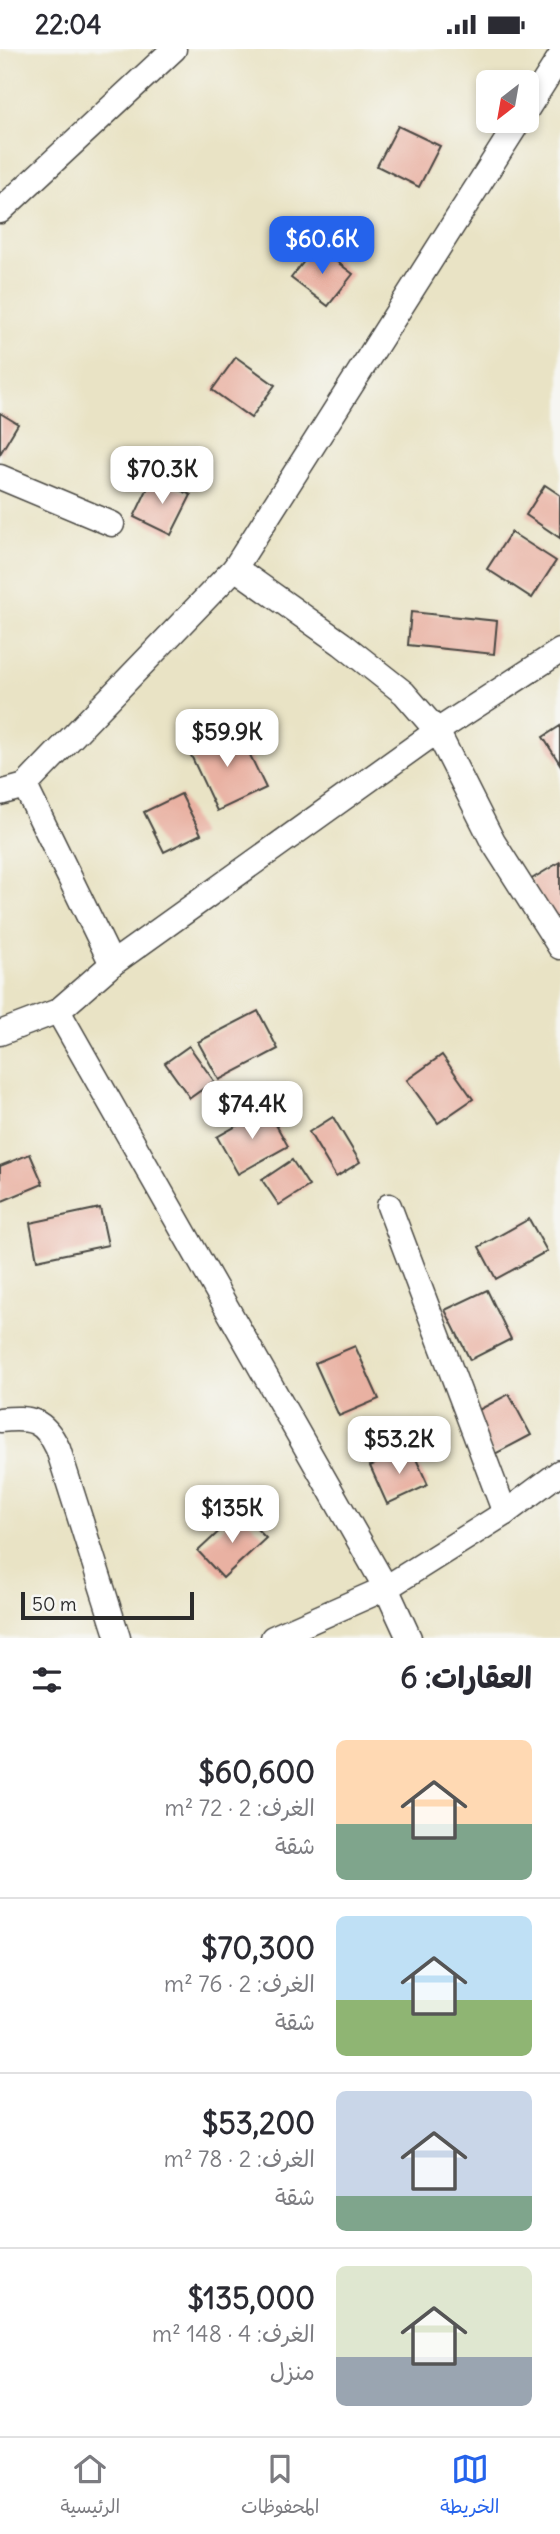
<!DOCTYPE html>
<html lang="ar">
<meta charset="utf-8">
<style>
:root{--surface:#fff;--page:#f2f2f3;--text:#2b2b33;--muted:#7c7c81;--line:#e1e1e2;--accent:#2563eb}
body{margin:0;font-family:Delius,"Playpen Sans Arabic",sans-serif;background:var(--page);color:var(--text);direction:rtl;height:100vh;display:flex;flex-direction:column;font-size:26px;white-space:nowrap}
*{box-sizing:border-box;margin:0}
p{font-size:23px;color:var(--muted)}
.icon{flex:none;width:38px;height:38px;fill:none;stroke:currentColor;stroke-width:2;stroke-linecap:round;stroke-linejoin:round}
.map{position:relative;height:1589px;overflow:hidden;direction:ltr}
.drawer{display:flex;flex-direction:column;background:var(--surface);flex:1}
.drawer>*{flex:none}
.needle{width:46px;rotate:211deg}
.controls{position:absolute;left:476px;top:21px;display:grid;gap:14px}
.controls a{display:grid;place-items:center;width:63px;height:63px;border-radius:10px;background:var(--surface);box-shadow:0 4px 10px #0003;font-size:35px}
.scale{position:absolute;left:21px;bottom:18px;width:173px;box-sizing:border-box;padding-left:7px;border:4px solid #2b2b2b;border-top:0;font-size:19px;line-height:24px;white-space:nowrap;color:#2b2b2b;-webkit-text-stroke:5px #f6f6f2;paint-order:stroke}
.price{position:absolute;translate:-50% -60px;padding:0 16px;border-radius:14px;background:#fff;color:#222;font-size:23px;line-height:46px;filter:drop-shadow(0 2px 4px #0008)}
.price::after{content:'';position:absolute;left:50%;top:42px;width:21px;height:16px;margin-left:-10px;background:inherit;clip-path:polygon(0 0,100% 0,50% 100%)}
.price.current{background:var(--accent);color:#fff}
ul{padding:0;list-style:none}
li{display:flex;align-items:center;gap:21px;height:175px;padding:0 28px}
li+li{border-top:2px solid var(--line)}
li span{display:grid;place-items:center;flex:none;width:196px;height:140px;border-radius:10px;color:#555}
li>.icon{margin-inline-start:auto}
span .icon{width:84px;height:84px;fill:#fffc;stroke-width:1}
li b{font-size:30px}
h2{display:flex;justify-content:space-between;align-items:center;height:84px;padding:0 28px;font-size:30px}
.status{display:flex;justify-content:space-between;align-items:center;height:49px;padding:0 35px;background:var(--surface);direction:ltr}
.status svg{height:19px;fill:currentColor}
.tab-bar{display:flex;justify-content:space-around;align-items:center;height:98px;border-top:2px solid var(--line);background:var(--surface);font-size:19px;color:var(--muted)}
.tab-bar a{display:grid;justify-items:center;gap:4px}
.tab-bar .current{color:var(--accent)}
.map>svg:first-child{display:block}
</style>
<div class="status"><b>22:04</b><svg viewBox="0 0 49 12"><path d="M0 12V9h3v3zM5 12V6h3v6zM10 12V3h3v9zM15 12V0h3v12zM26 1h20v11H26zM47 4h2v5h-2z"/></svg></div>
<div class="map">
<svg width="560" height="1589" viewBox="0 0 560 1589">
<rect width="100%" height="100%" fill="#f6f6f2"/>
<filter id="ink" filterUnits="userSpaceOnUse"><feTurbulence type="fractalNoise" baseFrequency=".0143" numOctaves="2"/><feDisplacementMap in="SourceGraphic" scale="14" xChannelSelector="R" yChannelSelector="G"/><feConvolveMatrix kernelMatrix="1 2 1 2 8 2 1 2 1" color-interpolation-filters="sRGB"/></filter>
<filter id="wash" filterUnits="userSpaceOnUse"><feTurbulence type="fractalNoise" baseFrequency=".00686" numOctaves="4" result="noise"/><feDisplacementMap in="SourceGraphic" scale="28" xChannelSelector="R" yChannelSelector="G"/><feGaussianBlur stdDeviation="1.57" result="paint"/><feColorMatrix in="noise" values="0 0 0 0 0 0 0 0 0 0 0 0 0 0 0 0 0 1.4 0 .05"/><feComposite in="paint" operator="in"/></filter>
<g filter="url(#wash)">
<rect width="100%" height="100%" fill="#e9e3c5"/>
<g id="blocks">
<g fill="#e9b1a2">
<polygon points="398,77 440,97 419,138 377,117"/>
<polygon points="316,197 353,225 328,257 291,229"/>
<polygon points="236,308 275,336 251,369 212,341"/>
<polygon points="0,364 18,375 0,405"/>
<polygon points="153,428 191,446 171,486 134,468"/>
<polygon points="545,436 560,446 560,489 526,466"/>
<polygon points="511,483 556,512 532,549 487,520"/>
<polygon points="411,563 497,572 494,605 408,596"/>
<polygon points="236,677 266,739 217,762 188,700"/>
<polygon points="560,677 560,715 543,688"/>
<polygon points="181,745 201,785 164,803 144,763"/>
<polygon points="560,813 560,880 530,831"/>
<polygon points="258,962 278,1000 219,1031 198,993"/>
<polygon points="189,997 214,1032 190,1049 165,1014"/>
<polygon points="442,1006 473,1050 438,1074 407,1031"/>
<polygon points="267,1060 288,1097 238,1125 217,1088"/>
<polygon points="333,1068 360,1113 336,1128 309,1083"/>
<polygon points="30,1105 43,1135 0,1153 0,1117"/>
<polygon points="292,1111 309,1137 279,1156 262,1131"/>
<polygon points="100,1159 108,1196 37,1211 30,1174"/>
<polygon points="529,1170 547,1202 496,1230 479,1198"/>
<polygon points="487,1241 511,1290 470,1311 445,1261"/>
<polygon points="355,1297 379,1350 339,1367 315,1314"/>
<polygon points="509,1345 531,1386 493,1406 471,1365"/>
<polygon points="411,1399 428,1436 387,1455 370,1417"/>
<polygon points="240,1463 266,1489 223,1529 198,1502"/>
</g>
</g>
</g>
<g filter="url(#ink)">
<use href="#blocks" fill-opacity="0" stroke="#484742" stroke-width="2"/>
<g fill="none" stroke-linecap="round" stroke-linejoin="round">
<g stroke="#484742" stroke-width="27">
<g id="minor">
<polyline points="527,60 560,8"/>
<polyline points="519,72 235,519 342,595 404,644 437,682 493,793 560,898"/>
<polyline points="0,162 174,0"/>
<polyline points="0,428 112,475"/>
<polyline points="25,737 235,519"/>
<polyline points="0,744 25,737 112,915"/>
<polyline points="58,962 386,1539 409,1589"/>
<polyline points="0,984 58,962 112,915 437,682 560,602"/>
<polyline points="389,1157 505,1464"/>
<path d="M 0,1371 C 31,1368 44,1370 58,1400 L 118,1589"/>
<polyline points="273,1589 386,1539 505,1464 560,1423"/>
</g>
</g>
<use href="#minor" stroke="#fff" stroke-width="24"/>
</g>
</g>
</svg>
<div class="controls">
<a><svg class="needle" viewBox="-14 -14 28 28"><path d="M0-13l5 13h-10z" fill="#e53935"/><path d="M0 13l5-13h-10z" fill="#7c7c81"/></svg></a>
</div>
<div class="scale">50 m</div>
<b class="price current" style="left:322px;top:227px">$60.6K</b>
<b class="price" style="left:162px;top:457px">$70.3K</b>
<b class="price" style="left:227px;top:720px">$59.9K</b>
<b class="price" style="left:252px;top:1092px">$74.4K</b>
<b class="price" style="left:399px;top:1427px">$53.2K</b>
<b class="price" style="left:232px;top:1496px">$135K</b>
</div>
<section class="drawer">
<h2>العقارات: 6<svg class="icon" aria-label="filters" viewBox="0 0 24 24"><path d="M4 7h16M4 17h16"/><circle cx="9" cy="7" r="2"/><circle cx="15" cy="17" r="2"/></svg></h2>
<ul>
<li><span style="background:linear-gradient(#ffd9b3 60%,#7fa58c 0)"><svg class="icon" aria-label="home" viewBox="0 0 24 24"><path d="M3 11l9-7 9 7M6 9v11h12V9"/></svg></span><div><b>$60,600</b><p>الغرف: 2 · 72 m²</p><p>شقة</p></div></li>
<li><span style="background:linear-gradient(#bfe0f5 60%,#8fb573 0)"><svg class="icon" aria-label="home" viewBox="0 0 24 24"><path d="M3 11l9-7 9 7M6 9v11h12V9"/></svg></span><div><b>$70,300</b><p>الغرف: 2 · 76 m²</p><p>شقة</p></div></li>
<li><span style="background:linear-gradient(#c9d6e8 75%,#7fa58c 0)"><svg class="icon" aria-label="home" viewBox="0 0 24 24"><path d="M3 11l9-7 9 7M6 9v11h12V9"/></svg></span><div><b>$53,200</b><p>الغرف: 2 · 78 m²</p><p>شقة</p></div></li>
<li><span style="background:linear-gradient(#dfe7d0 65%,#9aa5b1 0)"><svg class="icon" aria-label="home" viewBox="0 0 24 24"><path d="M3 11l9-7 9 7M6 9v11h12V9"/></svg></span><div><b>$135,000</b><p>الغرف: 4 · 148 m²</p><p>منزل</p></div></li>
</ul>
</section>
<nav class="tab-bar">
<a class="current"><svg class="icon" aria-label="map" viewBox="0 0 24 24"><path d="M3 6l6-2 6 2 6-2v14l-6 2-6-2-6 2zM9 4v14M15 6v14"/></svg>الخريطة</a>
<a><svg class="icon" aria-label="saved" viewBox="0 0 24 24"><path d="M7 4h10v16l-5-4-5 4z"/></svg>المحفوظات</a>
<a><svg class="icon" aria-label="home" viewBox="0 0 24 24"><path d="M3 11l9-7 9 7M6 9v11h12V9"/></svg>الرئيسية</a>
</nav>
